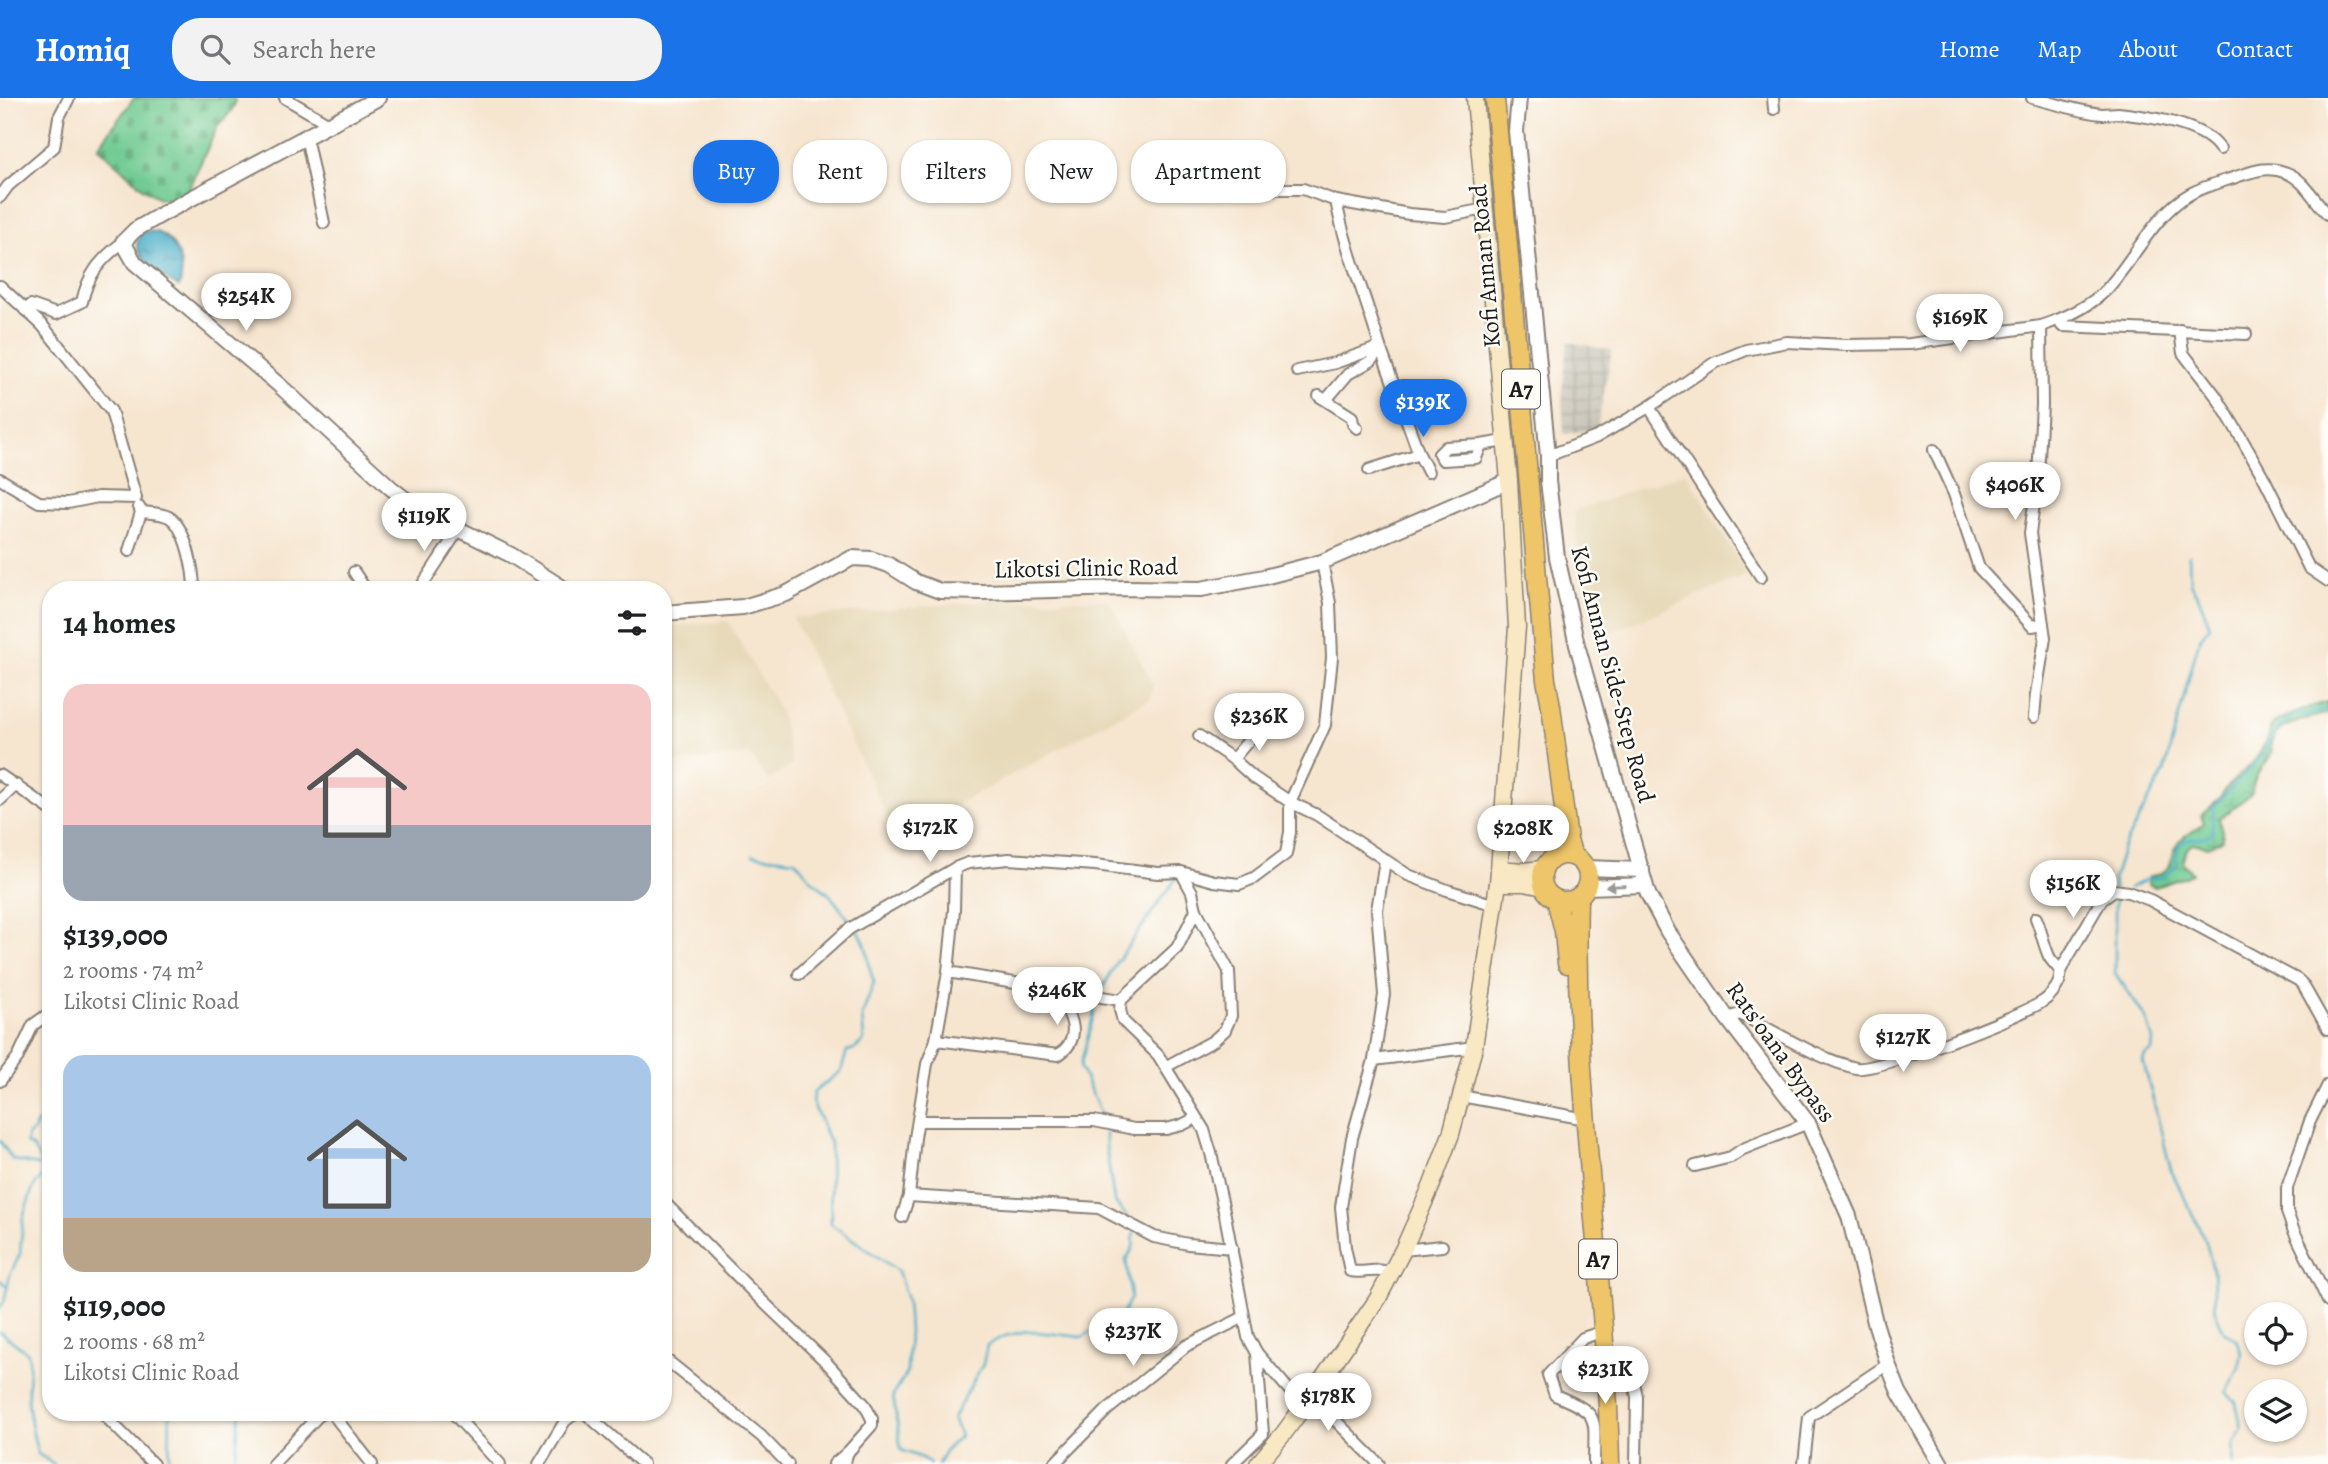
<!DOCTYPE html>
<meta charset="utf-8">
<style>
:root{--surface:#fff;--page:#f2f2f2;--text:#202124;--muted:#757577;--accent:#1a73e8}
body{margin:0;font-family:Alegreya,serif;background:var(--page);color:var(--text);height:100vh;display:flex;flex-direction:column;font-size:26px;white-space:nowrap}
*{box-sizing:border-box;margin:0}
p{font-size:23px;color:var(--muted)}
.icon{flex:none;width:38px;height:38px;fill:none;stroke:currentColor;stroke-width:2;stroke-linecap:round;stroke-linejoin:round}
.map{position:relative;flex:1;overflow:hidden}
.details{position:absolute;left:42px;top:483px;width:630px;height:840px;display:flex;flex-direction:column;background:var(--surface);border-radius:28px;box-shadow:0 2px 5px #0004}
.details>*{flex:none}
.guide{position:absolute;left:693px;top:42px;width:665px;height:63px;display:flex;gap:14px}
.fabs{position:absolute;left:2244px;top:1204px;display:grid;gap:14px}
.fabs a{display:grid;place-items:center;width:63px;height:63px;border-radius:50%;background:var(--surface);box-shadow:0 2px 5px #0004;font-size:35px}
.price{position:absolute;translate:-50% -60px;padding:0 16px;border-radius:24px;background:#fff;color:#222;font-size:23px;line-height:46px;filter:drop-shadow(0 2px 4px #0008)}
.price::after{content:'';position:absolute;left:50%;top:42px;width:21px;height:16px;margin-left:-10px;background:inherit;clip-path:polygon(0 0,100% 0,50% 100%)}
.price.active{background:var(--accent);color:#fff}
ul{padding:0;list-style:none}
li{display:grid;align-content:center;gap:14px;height:371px;padding:0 21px}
li span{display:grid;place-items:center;height:217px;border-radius:21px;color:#555}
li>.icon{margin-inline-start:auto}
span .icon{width:126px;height:126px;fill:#fffc;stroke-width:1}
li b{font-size:30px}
h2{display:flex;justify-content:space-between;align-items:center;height:84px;padding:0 21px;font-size:30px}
.tag{padding:0 24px;border-radius:28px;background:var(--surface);box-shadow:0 2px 5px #0004;font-size:24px;line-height:63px}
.tag.active{background:var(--accent);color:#fff}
header{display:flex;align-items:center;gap:42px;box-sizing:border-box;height:98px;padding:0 35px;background:var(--accent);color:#fff}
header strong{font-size:33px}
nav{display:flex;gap:38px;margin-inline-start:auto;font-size:24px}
.search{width:490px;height:63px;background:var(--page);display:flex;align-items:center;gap:18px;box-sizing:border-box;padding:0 24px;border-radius:28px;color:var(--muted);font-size:26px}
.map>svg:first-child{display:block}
</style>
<header>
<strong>Homiq</strong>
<div class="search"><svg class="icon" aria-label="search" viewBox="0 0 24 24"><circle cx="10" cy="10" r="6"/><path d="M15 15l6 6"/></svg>Search here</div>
<nav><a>Home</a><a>Map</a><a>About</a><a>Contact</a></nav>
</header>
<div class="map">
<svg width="2328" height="1366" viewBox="0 0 2328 1366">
<defs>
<pattern id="industrial-grid" width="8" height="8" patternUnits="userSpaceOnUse" patternTransform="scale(1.75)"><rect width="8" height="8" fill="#c8c4b8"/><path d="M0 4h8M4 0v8" fill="none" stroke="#aba89e"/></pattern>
<pattern id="wetland-marsh" width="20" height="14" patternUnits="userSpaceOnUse" patternTransform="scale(1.75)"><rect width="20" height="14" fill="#70ca91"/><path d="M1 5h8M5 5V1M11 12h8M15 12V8" fill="none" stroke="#60ad7c"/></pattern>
<pattern id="cemetery-stones" width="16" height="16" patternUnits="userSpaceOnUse" patternTransform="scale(1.75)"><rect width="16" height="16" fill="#70ca91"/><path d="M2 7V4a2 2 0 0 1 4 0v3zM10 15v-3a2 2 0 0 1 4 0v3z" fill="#60ad7c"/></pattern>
<pattern id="water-ripples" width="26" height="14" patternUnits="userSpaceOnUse" patternTransform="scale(1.75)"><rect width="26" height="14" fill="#49adc8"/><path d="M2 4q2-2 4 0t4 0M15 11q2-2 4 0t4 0" fill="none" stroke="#3c8ca2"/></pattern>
</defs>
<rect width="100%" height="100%" fill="#fdfcf7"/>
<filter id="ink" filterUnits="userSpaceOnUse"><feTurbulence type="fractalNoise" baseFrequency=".0143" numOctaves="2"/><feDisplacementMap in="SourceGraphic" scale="14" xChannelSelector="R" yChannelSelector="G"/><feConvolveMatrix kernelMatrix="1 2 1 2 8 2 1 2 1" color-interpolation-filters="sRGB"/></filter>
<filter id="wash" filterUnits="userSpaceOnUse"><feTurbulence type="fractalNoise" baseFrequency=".00686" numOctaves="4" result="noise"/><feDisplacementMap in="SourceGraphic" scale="28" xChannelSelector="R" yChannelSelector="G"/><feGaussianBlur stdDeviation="1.57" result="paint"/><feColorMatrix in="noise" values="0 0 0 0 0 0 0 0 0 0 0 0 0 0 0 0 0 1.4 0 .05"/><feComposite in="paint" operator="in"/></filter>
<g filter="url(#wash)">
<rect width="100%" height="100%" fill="#f6e5cf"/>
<g fill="#e7daba">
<polygon points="1686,374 1747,477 1604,537 1592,528 1577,442 1574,413"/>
<polygon points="996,502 1109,502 1153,586 1150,601 897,739 793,520"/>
<polygon points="728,523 780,613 792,667 768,683 750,656 663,666 663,528"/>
</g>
<polygon fill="url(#industrial-grid)" points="1568,244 1612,252 1597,331 1564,336 1562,292"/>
<path fill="url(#wetland-marsh)" stroke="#467356" stroke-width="2" d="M 2328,604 L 2328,615 C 2312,621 2276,624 2271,645 C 2271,649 2272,653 2271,656 C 2262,674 2254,672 2252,695 L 2219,721 L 2223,733 L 2222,742 L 2207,749 C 2191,742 2186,747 2183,764 L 2192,775 L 2185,779 L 2155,789 L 2148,786 L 2149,779 C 2183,769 2163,765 2178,745 C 2185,734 2197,734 2204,725 L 2201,718 C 2206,712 2212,709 2217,703 C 2222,698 2225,692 2230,686 C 2239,677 2250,669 2257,659 C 2265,650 2268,632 2274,625 C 2279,620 2319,606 2328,604 Z"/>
<polygon fill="url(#cemetery-stones)" stroke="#467356" stroke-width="2" points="134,0 234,0 235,5 231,13 217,29 188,93 172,102 159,100 143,90 98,49"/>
<path fill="url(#water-ripples)" stroke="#326472" stroke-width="2" d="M 149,133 C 175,134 187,168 179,189 C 167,183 138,160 137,147 C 137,143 139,139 140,135 Z"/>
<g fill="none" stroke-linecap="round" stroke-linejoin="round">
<g stroke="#49adc8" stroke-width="2.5">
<polyline points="753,757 795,762 812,782 830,797 853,827"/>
<path d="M 2129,790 L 2148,781 L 2161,780 L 2176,769 C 2175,730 2192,747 2212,736 L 2213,710 L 2262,658 L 2275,634 L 2295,617 L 2309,616 L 2328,611"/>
<polyline points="2114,791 2113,782 2123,750 2164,674 2199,542 2210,528 2199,500 2190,485 2189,458"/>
<polyline points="2115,797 2115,875 2147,922 2153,943 2152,953 2146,956 2143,962 2171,1072 2206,1144 2213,1172 2215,1213 2225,1235 2236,1241 2242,1256 2239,1269 2226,1294 2236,1305 2242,1331 2234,1345 2233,1366"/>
<path d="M 857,832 C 871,849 866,865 874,884 L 862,918 L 864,942 L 855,951 L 847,953 L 841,973 L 814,994 L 812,1003 L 830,1045 L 831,1126 L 898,1173 L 907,1202 L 909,1233 L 907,1274 L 893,1297 L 901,1352 L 922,1360 L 930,1366"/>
<polyline points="1101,894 1116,865 1178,778"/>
<polyline points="1098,900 1080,969 1103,1020"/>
<polyline points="1106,1029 1106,1050 1114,1103 1129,1121"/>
<polyline points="0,1043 13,1062 42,1068"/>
<polyline points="0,1182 8,1189"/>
<polyline points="0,1209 4,1204 10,1177 20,1156 23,1120 30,1098 34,1088 42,1079 43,1068 33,1050 26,1045 28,1037 34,1033 37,1025 51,1021"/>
<path d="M 0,1234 L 28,1255 C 31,1267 28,1276 28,1289 C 27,1312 32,1334 38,1356 L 54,1366"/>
<polyline points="169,1366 170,1314"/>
<path d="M 230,1366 L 235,1362 C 238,1346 236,1329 241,1314"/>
<polyline points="856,1366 857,1350"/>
<polyline points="938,1366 945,1353 960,1338 953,1320 983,1266 987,1247 1005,1238 1027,1233 1082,1239 1122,1217 1131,1199 1126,1162 1133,1150 1134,1134"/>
</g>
</g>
</g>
<g filter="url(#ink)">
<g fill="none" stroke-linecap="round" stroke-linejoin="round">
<g stroke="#898076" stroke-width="14">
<g id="minor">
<polyline points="285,0 329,26"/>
<polyline points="1773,0 1774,11"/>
<path d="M 2032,0 C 2055,5 2079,14 2102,16 C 2107,16 2113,15 2118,15 C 2146,18 2204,26 2220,51"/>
<polyline points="304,40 308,48 324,125"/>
<polyline points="1226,88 1250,91 1303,91 1336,103 1409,116 1445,119 1485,111"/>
<polyline points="0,99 8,88 54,49 59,19 69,0"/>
<polyline points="0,188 42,227 111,313 136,400 98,399 68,405 39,404 0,381"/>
<path d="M 25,212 L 31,207 L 56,216 L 82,204 C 88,176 100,162 123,144"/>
<polyline points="2059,222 2062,228 2246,236"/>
<polyline points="2180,232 2183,255 2216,298 2239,336 2265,382 2309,470 2328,483"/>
<path d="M 1297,273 L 1335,265 L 1380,249 C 1366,199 1346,154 1336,103"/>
<polyline points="1319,298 1352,319 1353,326 1357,330"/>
<polyline points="1326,302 1348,276 1371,263 1380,249 1419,356"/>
<polyline points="1649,309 1761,479"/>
<polyline points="1481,347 1476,360 1443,362 1439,356 1446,349 1481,347 1505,343"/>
<polyline points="1934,352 1954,396 1979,470 2032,528 2043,526"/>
<path d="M 1548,358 L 1597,339 L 1649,309 L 1714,265 L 1746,252 L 1787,244 L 1845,247 L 1910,246 L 2041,228 C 2065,220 2088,210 2106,192 C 2133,163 2155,115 2190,96 C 2204,88 2221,84 2236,79 C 2254,73 2268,67 2287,75 C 2305,82 2314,103 2328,116"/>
<polyline points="1369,372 1419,356 1428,374"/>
<path d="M 141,414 C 150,415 161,415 169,419 C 186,429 194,473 194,492"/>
<polyline points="129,453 141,414 139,409"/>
<polyline points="354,474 366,492"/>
<polyline points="419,492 459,431"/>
<polyline points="2034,619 2036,596 2045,540 2030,435 2038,378 2042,307 2041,228"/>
<polyline points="1199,638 1233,661 1253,679 1290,704 1317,717 1408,777 1447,792 1495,807"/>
<polyline points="1233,661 1260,629"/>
<polyline points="0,677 51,712"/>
<polyline points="0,702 16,687"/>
<path d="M 1385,763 L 1377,812 L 1384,897 L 1374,962 L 1352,1040 L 1341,1109 L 1345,1149 L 1350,1173 C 1364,1176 1378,1169 1391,1175"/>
<polyline points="1181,774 1192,794 1196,812 1177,850 1121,902 1120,912 1123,923 1158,957 1204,1032 1211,1055 1225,1117 1248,1239 1257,1255 1304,1309"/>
<polyline points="2060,873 2102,801 2114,792 2128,794 2150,802 2298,882 2303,887 2328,931"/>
<polyline points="799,876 849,831 955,770 968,765 1009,761 1095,767 1158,775 1181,774 1214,783 1239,786 1254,780 1286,756 1290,734 1290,704 1325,627 1332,560 1330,505 1322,464"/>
<polyline points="1057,892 1121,902"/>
<path d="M 1727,920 L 1740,916 C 1774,933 1820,962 1856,970 C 1877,974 2021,918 2042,904 C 2049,900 2056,891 2059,884 C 2060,880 2061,877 2060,873 C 2057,867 2050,863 2048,856 C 2043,844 2041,832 2036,820"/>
<path d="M 936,942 L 1058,957 C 1086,939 1068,913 1057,892 L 948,874"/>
<polyline points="1374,962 1474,949"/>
<polyline points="1167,968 1213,943 1225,932 1231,918 1229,873 1196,812"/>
<polyline points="0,983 18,959 33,927 51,914"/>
<polyline points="2328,987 2310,1023 2287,1090 2287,1114 2293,1131 2328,1203"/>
<polyline points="1461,998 1586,1021"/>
<polyline points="918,1023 1094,1023 1134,1031 1166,1031 1182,1027 1196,1020"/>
<polyline points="1695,1068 1731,1059 1743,1051 1808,1025"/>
<polyline points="909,1098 1099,1110 1154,1139 1188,1146 1232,1150"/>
<polyline points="663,1103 753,1194 826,1264 865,1307 872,1321 872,1327 848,1354 844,1366"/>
<polyline points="51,1112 51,1121"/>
<polyline points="902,1119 909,1098 915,1040 927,966 936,942 948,874 954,812 955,770"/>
<polyline points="1403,1152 1442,1148"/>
<polyline points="1606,1258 1619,1258 1630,1265 1637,1299 1636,1366"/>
<polyline points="669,1264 761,1338 788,1366"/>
<polyline points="1311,1298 1379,1366"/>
<polyline points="101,1314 153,1366"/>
<polyline points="331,1314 372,1366"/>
<polyline points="452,1314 500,1366"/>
<polyline points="584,1314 643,1366"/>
<polyline points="273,1366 322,1314"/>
<polyline points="539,1366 565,1323 577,1314"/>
<polyline points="834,1366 848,1354"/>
<polyline points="1054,1366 1107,1312 1186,1248 1244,1219"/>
<polyline points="1232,1366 1263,1336 1257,1255"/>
<path d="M 1594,1366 C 1594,1318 1602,1317 1555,1297 L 1548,1277 L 1583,1240 L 1604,1233"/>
<polyline points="1804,1366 1809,1319 1888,1266"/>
</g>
</g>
<g stroke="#898076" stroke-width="18">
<g id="tertiary">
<polyline points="378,0 164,115 135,132 123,144 135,165 279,287 391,390 418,411 511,457 566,492"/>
<polyline points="1519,0 1516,33 1548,358 1548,383 1557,459 1577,547 1648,796 1668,834 1727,920 1808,1025 1849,1118 1875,1224 1888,1266 1899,1294 1941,1366"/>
<polyline points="663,515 743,509 786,496 852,460 871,461 889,467 916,484 940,493 982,494 1126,490 1201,491 1264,479 1322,464 1509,383"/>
<polyline points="1586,770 1642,772"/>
<polyline points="1586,789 1645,787"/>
</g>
</g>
<g stroke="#898076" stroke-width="19">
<g id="secondary">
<polyline points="1499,771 1523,773 1543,771"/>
<polyline points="1498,785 1524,785 1544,789"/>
<polyline points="1258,1366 1284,1335 1311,1298 1377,1202 1403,1152 1431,1089 1451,1036 1474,949 1498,785 1517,529 1509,383 1475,0"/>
</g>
</g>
<g stroke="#898076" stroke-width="21">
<g id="primary">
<polyline points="1495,0 1546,582 1551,608 1568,742 1573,758"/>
<polyline points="1555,723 1555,758"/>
<circle cx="1565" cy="780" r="23"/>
<path d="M 1578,799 C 1573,989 1606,1177 1610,1366"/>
<polyline points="1556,801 1564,833 1567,866"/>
</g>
</g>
<use href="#minor" stroke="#fff" stroke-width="10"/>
<use href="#tertiary" stroke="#fff" stroke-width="14"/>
<use href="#secondary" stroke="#f8e8c3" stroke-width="16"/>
<use href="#primary" stroke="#eec569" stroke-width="18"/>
</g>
<defs><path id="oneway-solid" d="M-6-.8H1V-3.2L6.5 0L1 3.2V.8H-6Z" transform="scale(1.75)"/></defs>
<use fill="#999" href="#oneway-solid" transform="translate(1616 788) rotate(178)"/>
</g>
<g text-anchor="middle" stroke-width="5" stroke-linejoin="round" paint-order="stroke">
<g fill="#fdfcf7" stroke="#605f5e" stroke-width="2">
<rect x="1502" y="271.5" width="38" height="39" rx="5"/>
<rect x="1579" y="1141.5" width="38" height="39" rx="5"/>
</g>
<g font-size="23" font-weight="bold" fill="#1c1c1c">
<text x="1521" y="299">A7</text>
<text x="1598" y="1169">A7</text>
</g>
<g font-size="24" fill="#1c1c1c" stroke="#fdfcf7">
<text transform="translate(1485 168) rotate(-95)" y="8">Kofi Annan Road</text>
<text transform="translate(1086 470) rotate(-1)" y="8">Likotsi Clinic Road</text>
<text transform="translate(1613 576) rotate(75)" y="8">Kofi Annan Side-Step Road</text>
<text transform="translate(1781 954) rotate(54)" y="8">Rats'oana Bypass</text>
</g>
</g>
</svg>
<div class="fabs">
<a><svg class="icon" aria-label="locate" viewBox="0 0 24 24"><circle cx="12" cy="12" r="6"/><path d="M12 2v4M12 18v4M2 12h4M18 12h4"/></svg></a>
<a><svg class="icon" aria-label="layers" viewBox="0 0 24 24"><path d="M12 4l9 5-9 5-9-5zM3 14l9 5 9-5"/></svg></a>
</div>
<b class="price" style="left:246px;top:235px">$254K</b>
<b class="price" style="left:1960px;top:256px">$169K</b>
<b class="price active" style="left:1423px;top:341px">$139K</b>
<b class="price" style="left:2015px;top:424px">$406K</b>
<b class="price" style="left:424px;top:455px">$119K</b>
<b class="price" style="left:1259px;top:655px">$236K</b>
<b class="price" style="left:930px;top:766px">$172K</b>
<b class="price" style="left:1523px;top:767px">$208K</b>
<b class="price" style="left:2073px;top:822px">$156K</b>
<b class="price" style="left:1057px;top:929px">$246K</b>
<b class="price" style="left:1903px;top:976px">$127K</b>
<b class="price" style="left:1133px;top:1270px">$237K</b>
<b class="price" style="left:1605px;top:1308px">$231K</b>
<b class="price" style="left:1328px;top:1335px">$178K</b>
<div class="guide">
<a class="tag active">Buy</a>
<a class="tag">Rent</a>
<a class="tag">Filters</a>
<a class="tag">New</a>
<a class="tag">Apartment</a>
</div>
<section class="details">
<h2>14 homes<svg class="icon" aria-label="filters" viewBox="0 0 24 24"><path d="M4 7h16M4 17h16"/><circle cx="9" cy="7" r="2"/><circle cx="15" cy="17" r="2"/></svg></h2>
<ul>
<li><span style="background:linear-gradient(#f6c9c9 65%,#9aa5b1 0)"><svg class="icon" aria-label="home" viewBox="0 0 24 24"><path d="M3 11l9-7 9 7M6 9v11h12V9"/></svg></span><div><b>$139,000</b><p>2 rooms · 74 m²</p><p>Likotsi Clinic Road</p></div></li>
<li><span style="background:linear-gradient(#a9c7e8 75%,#b9a48a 0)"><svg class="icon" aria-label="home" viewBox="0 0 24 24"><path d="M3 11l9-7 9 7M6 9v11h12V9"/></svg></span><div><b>$119,000</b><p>2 rooms · 68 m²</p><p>Likotsi Clinic Road</p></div></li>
</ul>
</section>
</div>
